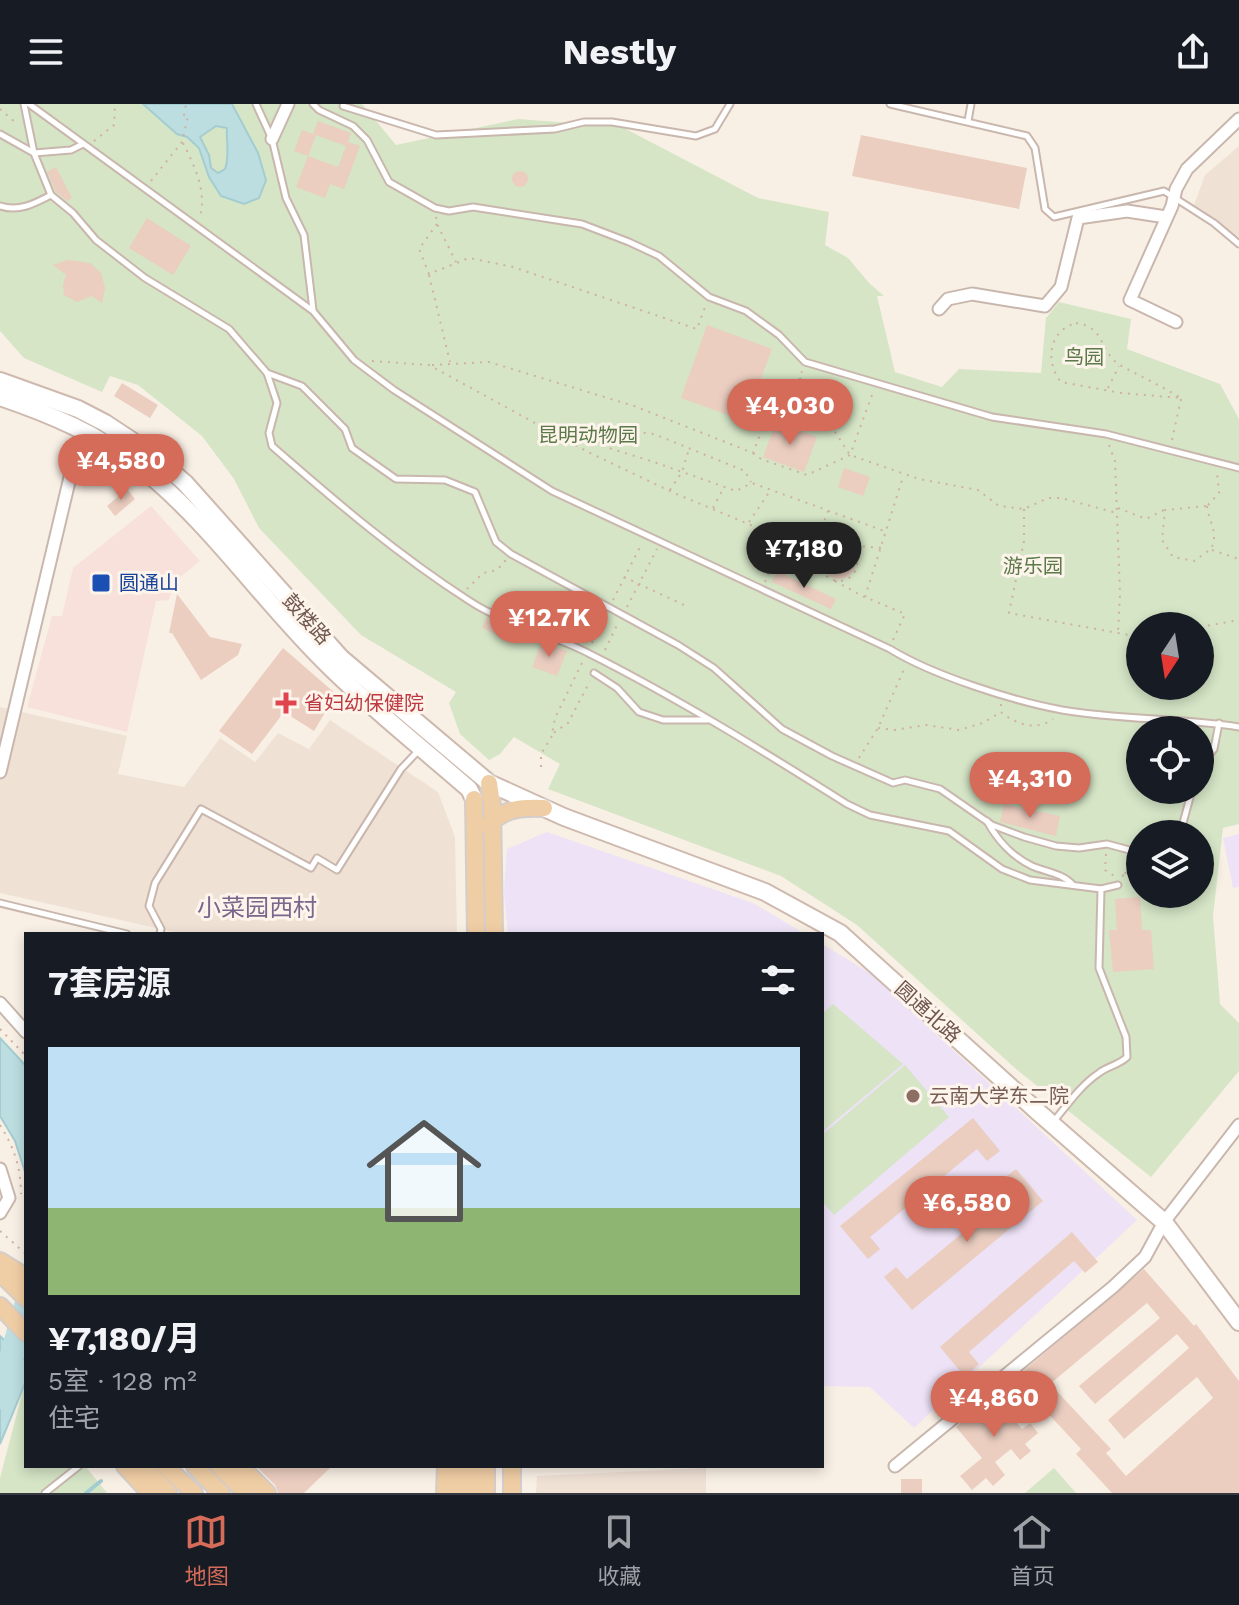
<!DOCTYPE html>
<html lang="zh">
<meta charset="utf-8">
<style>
:root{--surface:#171b24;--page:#242831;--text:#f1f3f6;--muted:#9ea1a6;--line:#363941;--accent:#d56b59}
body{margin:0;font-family:"Work Sans","Noto Sans SC",sans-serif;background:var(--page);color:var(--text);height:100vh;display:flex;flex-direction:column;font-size:30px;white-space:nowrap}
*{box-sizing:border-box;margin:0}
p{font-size:26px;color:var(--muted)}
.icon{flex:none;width:44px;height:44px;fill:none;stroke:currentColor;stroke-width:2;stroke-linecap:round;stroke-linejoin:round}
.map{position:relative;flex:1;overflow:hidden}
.details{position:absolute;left:24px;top:828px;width:800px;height:536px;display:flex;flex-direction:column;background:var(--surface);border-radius:0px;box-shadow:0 4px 12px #0003}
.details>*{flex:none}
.needle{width:52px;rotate:192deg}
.buttons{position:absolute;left:1126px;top:508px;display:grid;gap:16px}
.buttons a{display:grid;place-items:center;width:88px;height:88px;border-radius:50%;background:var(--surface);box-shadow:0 4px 12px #0003;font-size:40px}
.price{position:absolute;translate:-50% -68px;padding:0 18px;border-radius:28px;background:var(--accent);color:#fff;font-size:26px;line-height:52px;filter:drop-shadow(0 2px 4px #0008)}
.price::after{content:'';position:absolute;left:50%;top:48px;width:24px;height:18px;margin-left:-12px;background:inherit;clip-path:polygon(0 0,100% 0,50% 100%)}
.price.current{background:#222;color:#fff}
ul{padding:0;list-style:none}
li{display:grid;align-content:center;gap:16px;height:424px;padding:0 24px}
li span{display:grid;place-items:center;height:248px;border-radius:0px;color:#555}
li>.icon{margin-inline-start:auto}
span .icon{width:144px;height:144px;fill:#fffc;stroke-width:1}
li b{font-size:34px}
h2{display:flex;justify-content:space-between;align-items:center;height:96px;padding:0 24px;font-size:34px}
header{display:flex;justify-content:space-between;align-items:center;height:104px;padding:0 24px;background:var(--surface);font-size:36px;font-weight:700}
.tab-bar{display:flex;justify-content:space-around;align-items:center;height:112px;border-top:2px solid var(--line);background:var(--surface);font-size:22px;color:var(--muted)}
.tab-bar a{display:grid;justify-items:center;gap:4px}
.tab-bar .current{color:var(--accent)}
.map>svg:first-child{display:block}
</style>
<header><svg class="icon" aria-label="menu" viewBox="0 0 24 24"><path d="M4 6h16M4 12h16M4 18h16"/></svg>Nestly<svg class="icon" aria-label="share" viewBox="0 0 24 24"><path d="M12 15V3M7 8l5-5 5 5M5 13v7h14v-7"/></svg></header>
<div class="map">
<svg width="1239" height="1389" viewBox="0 0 1239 1389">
<rect width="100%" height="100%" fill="#f9f0e5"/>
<g fill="#f0e1d5">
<polygon points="1239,42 1239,133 1193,104 1205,71"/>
<polygon points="0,603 127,632 118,670 184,683 220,634 255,658 278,629 309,645 330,616 438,688 455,733 457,830 174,830 174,828 0,789"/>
<polygon points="706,1364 706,1389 536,1389 537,1372"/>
</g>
<polygon fill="#f8e1da" points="151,402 200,457 174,478 169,496 156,497 127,628 27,603 52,512 62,512 73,464"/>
<g fill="#ede2f6">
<polygon points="547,728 753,799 805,830 508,830 504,787 507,745"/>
<polygon points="1239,730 1239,783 1233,784 1223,734"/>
<polygon points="822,840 870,869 1137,1116 914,1324 870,1283 822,1282"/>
</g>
<g fill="#d5e5c6" fill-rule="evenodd">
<path d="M 0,0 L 362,0 L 396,41 L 518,15 L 622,23 L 758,94 L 829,108 L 825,141 L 848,154 L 869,179 L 884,192 L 877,192 L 895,268 L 942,283 L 959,265 L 1041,269 L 1046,214 L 1059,198 L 1131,215 L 1127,245 L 1220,280 L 1239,315 L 1239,720 L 1223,724 L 1213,812 L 1220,900 L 1239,919 L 1239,967 L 1151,1073 L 1016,965 L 857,821 L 781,772 L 548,685 L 560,660 L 514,633 L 500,650 L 489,656 L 460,630 L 449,599 L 456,588 L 361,531 L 259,424 L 234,375 L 202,332 L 138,281 L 110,272 L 102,288 L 24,254 L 0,227 ZM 1140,522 L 1200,522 L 1200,582 L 1140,582 ZM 1140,626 L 1200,626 L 1200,686 L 1140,686 ZM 1140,730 L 1200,730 L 1200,790 L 1140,790 Z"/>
<polygon points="833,900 903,960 822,1028 822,910"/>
<polygon points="905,961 949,1013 834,1111 822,1097 822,1031"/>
<polygon points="23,1286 26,1290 26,1362 85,1362 107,1389 0,1389 0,1374"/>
<polygon points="1054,1364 1076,1389 1025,1389"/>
</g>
<g fill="#bcdee0" stroke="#a4cdd1" stroke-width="2" fill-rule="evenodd">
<path d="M 143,0 L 232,0 L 258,49 L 266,76 L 259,94 L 244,100 L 221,92 L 209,73 L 199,44 L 187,33 L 177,30 ZM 216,22 L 227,24 C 226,37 230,53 225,65 L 218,69 L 211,64 L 209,51 L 200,33 Z"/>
<polygon points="0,934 26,962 26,1071 15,1037 0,1012"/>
<polygon points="0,1232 26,1257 26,1277 0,1340"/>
</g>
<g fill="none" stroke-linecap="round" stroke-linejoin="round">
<polyline stroke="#a4cdd1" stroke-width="4" points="86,1389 101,1377"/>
<polyline stroke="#bcdee0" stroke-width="24" points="0,1293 26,1202"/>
</g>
<g fill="#ebcec0" fill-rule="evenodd">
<polygon points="318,17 351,29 348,38 360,42 344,85 330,80 325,94 296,83 308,52 338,63 346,42 313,30"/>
<polygon points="302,26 316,31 308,52 294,47"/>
<polygon points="861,31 1027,64 1019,105 852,72"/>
<polygon points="56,63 72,94 67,97 56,88 47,68"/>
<circle cx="520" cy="75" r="8"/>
<polygon points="147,114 191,142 173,171 129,144"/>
<polygon points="68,156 90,159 101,169 105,184 102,199 92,192 77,198 64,191 63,181 66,171 53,161"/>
<polygon points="707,221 772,245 745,317 681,294"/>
<polygon points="122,279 158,301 150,314 114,292"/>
<polygon points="776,318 817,333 804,368 763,353"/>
<polygon points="844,364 870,373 863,392 838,383"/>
<polygon points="127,385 135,395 115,412 107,402"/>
<circle cx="839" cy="459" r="16"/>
<polygon points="777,467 836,495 831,505 772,478"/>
<polygon points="177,490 210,533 242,540 238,551 201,576 172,529 169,529"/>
<polygon points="487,513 507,522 501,533 482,524"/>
<polygon points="542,537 567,547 557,572 532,563"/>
<polygon points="283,544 336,590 314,627 284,608 252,650 219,627"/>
<polygon points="1004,700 1060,712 1056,732 1000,718"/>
<polygon points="1140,793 1142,826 1151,826 1154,865 1113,868 1109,826 1117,826 1115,795"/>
<polygon points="973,1014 1000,1047 987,1057 977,1045 870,1133 880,1145 868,1155 840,1122"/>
<polygon points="1016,1065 1043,1097 912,1206 884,1173 896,1163 907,1175 1013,1087 1003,1075"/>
<polygon points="1072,1128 1098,1158 1085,1169 1074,1157 969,1248 979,1260 965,1273 940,1243"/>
<path d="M 1144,1165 L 1194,1222 L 1196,1220 L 1239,1277 L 1239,1389 L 1112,1389 L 1076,1350 L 1081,1345 L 1015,1274 ZM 1147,1199 L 1160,1214 L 1079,1282 L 1095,1300 L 1177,1230 L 1189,1244 L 1108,1316 L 1124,1335 L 1197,1273 L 1213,1294 L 1126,1372 L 1106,1349 L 1111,1345 L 1050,1280 Z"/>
<polygon points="1001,1286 1013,1300 1006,1306 1022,1325 1030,1319 1038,1329 1025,1340 1031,1347 1020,1356 1011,1345 995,1358 1005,1371 993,1382 986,1374 972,1386 960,1372 982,1354 956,1323"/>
<polygon points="256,1362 332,1362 304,1389 278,1389 275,1381"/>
<rect x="901" y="1375" width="21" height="14"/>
</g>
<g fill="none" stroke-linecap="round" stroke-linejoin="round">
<g stroke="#c9b7ad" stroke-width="9">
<g id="lane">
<polyline points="24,0 34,49 71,46 83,40"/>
<path d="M 29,0 L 313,207 L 354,256 L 394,286 L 552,387 L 890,545 C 932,571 1013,597 1062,606 C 1120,616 1181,614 1239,623"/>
<polyline points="256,0 272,35 286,94 304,131 313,206"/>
<polyline points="313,0 319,6 353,22 367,36 389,78 435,104 449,107 473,103 582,120 629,138 659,152 709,193 746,207 779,231 805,258 992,313 1106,330 1239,364"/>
<polyline points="890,0 1027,32 1035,44 1045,105 1054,113 1164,87 1214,119 1239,140"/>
<polyline points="343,2 436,31 555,25 584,18 612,18 696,32 715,25 730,0"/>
<polyline points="968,17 971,0"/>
<path d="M 0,30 L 34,49 L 51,91 L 73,109 L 96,136 L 145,174 L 229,225 L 267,269 L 277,299 L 269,329 L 272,342 C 335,397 398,451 468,496 C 505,521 551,529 590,550 C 679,595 763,647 847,700 L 870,711 L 949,727 L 1002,765 L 1030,776 L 1101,785 L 1118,781"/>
<path d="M 0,102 C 19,108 34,100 51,91"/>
<polyline points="267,269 302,282 345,325 352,344 396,375 445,376 475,388 496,438 511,450 678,541 714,564 782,625 832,652 893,679 905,676 940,685 992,721 1024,733 1056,742 1079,744 1107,740 1133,747 1140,746"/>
<polyline points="594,569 617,584 639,608 663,616 708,616"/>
<polyline points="1200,663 1214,645 1219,619"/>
<path d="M 987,717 C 997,736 1013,753 1032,762 C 1046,768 1062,769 1073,781"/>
<polyline points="1180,730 1192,686"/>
<polyline points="0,799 127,830"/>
<polyline points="160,830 161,825 149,802 155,779 201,705 311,764 317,754 337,766 401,665 419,646"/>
<path d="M 1054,1017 C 1068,1000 1081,981 1099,969 C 1108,962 1119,961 1127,953 L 1126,933 L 1099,864 L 1101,785"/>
<polyline points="45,1389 79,1362"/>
</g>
</g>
<g stroke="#c9b7ad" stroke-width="15">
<g id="street">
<polyline points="272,35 288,0"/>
<polyline points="939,205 948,195 972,190 1045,202 1061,183 1078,114 1127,107 1166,113"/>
<polyline points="1176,218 1130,196 1172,102 1176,85 1187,65 1239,15"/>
<polyline points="0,668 72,365 85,327"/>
<polyline points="0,899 26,928"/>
<polyline points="0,1065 9,1094 0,1109"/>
<polyline points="895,1362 1113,1183 1145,1153 1164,1118 1239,1021"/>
</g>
</g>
<g stroke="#ceb9ae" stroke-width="20">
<g id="secondary">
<polyline points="0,277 78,305 105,319 149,348 185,379 341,554 489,679 564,713 765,788 840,829 1037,1007 1164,1118 1239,1218"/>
<path d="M 0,293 C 50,310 98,330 140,363 C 213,421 265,501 332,565 C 375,607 423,645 469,685 L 474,695"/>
</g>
</g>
<g stroke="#d4cdca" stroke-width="20">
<g id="primary">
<polyline points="489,679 492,701 494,830"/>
<polyline points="474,695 476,830"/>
<path d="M 488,721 C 505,704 521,703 544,704"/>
<polyline points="0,1157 26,1173"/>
<polyline points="0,1169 26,1194"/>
<polyline points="0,1202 26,1229"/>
<polyline points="125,1362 150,1389"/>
<polyline points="143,1362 168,1389"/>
<polyline points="165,1362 194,1389"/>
<polyline points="195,1362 221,1389"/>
<polyline points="219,1362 246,1389"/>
<polyline points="240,1362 267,1389"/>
<polyline points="445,1389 446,1362"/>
<polyline points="459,1389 460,1362"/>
<polyline points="475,1389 475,1362"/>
<polyline points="486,1389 486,1362"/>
<polyline points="512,1389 512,1362"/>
</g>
</g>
<g stroke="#d0b1a4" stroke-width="2" stroke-dasharray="2 6" stroke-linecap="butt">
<polyline points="0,5 17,20"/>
<polyline points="94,37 114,21 115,0"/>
<path d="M 183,39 C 194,61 207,87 200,112"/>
<polyline points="151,77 182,38 188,12 184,11 186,1 183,0"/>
<polyline points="436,113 437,120 456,158"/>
<polyline points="437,120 419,145 429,170 469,154 513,163 697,225 705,203"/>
<polyline points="429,171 450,258"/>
<path d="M 1076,219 C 1106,223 1099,248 1120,261 C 1140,272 1161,282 1181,294 L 1121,289 L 1061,278 C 1045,258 1048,227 1076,219 Z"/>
<polyline points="372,257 429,261 588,348 674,389 823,451"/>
<polyline points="432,261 489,258 634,302 753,349 767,312 800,274 802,267"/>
<polyline points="800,274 850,351 919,375 978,386 999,402 1024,405 1048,394 1061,394 1117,409"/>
<polyline points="1108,284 1119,262"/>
<polyline points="541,323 654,358 736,387 752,379 887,428"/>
<polyline points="1172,336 1181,295"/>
<polyline points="598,339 630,327 654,330 745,367 751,378"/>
<polyline points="1109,341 1115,357 1120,490 1118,529"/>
<polyline points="753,349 761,355 807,371 850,351 873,288"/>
<polyline points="670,386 682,368 689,345"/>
<polyline points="1208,401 1219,389 1217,368"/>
<path d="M 1207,402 C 1209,419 1219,428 1211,445 L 1194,457 L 1173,453 L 1162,436 L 1165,406 Z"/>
<polyline points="713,404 723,385"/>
<polyline points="1118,404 1146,415 1164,406"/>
<polyline points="1024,405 1024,437 1009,509 1140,533"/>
<polyline points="749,418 770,387"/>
<polyline points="847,441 881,444"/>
<circle cx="839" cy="459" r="18"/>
<polyline points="813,446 828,407"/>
<polyline points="1212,446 1239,455"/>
<polyline points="624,473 684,501"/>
<polyline points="835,477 864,493"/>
<polyline points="765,478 782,436"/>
<polyline points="467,485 483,469 497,466 506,456"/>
<polyline points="613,496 641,441"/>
<polyline points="627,503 657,445"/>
<polyline points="1200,523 1239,516"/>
<polyline points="893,536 905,510 865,493 903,373"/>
<polyline points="592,539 605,512"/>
<polyline points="605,546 618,519"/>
<polyline points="582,559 555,614 552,630 568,619 590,577"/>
<path d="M 1001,600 L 1001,608 C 1017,621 1036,627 1053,615"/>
<polyline points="878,624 894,626 926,621 959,626 983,619 1001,608"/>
<polyline points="859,654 878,624 905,563"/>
<polyline points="541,663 541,650 552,632"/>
<polyline points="1106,750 1105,766 1116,773"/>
<polyline points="1125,770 1130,758"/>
<polyline points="1122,772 1140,765"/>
<polyline points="0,925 26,952"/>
<path d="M 0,1021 C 14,1043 21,1064 21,1090"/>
<polyline points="0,1127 26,1150"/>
</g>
<use href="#lane" stroke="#fff" stroke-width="5"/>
<use href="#street" stroke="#fff" stroke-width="11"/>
<use href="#secondary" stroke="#fff" stroke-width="16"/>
<use href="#primary" stroke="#f0cea5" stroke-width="16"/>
</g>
<rect fill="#1a4fb4" stroke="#fdf4eb" stroke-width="3" x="91" y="469" width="20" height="20" rx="4"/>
<path fill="#e0444e" stroke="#fdf4eb" stroke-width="3" d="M282 587h8v8h8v8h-8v8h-8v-8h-8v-8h8z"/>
<circle fill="#8d6e63" stroke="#fdf4eb" stroke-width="3" cx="913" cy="992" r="8"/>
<g text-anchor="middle" stroke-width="6" stroke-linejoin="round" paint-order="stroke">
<g font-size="20" fill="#5c794a" stroke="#fdf4eb">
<text x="1084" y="260">鸟园</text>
<text x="588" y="338">昆明动物园</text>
<text x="1033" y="469">游乐园</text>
</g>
<g font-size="20" fill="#164399" stroke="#fdf4eb" text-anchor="start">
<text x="119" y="486">圆通山</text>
</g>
<g font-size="20" fill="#6f574e" stroke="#fdf4eb">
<text transform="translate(307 515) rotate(48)" y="7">鼓楼路</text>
<text transform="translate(928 908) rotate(42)" y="7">圆通北路</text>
</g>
<g font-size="20" fill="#be3a42" stroke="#fdf4eb" text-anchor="start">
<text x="304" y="606">省妇幼保健院</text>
</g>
<g font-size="20" fill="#785e54" stroke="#fdf4eb" text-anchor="start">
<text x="929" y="999">云南大学东二院</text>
</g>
<g font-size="24" fill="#7b668c" stroke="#fdf4eb">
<text x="257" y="812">小菜园西村</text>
</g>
</g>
</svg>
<div class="buttons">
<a><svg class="needle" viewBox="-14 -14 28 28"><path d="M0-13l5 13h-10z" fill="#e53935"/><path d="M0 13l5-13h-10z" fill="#9ea1a6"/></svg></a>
<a><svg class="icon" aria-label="locate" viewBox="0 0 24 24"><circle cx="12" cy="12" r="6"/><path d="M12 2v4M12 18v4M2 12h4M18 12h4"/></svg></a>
<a><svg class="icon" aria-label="layers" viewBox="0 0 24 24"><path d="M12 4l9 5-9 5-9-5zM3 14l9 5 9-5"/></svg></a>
</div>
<b class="price" style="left:790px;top:343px">¥4,030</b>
<b class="price" style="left:121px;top:398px">¥4,580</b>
<b class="price current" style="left:804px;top:486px">¥7,180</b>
<b class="price" style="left:549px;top:555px">¥12.7K</b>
<b class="price" style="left:1030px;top:716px">¥4,310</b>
<b class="price" style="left:967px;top:1140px">¥6,580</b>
<b class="price" style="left:994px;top:1335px">¥4,860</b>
<section class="details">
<h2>7套房源<svg class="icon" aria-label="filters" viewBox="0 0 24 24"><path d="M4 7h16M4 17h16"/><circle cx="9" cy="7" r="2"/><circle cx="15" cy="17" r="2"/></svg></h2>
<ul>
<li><span style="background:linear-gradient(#bfe0f5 65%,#8fb573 0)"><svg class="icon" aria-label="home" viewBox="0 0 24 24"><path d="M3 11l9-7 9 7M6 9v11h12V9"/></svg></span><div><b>¥7,180/月</b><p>5室 · 128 m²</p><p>住宅</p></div></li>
</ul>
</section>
</div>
<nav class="tab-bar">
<a class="current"><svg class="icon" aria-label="map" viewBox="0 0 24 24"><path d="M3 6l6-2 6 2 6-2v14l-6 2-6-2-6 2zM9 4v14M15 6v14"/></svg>地图</a>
<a><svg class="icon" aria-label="saved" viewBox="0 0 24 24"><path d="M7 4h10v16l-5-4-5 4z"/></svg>收藏</a>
<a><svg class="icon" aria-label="home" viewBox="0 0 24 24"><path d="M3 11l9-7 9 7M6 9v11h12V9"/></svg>首页</a>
</nav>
